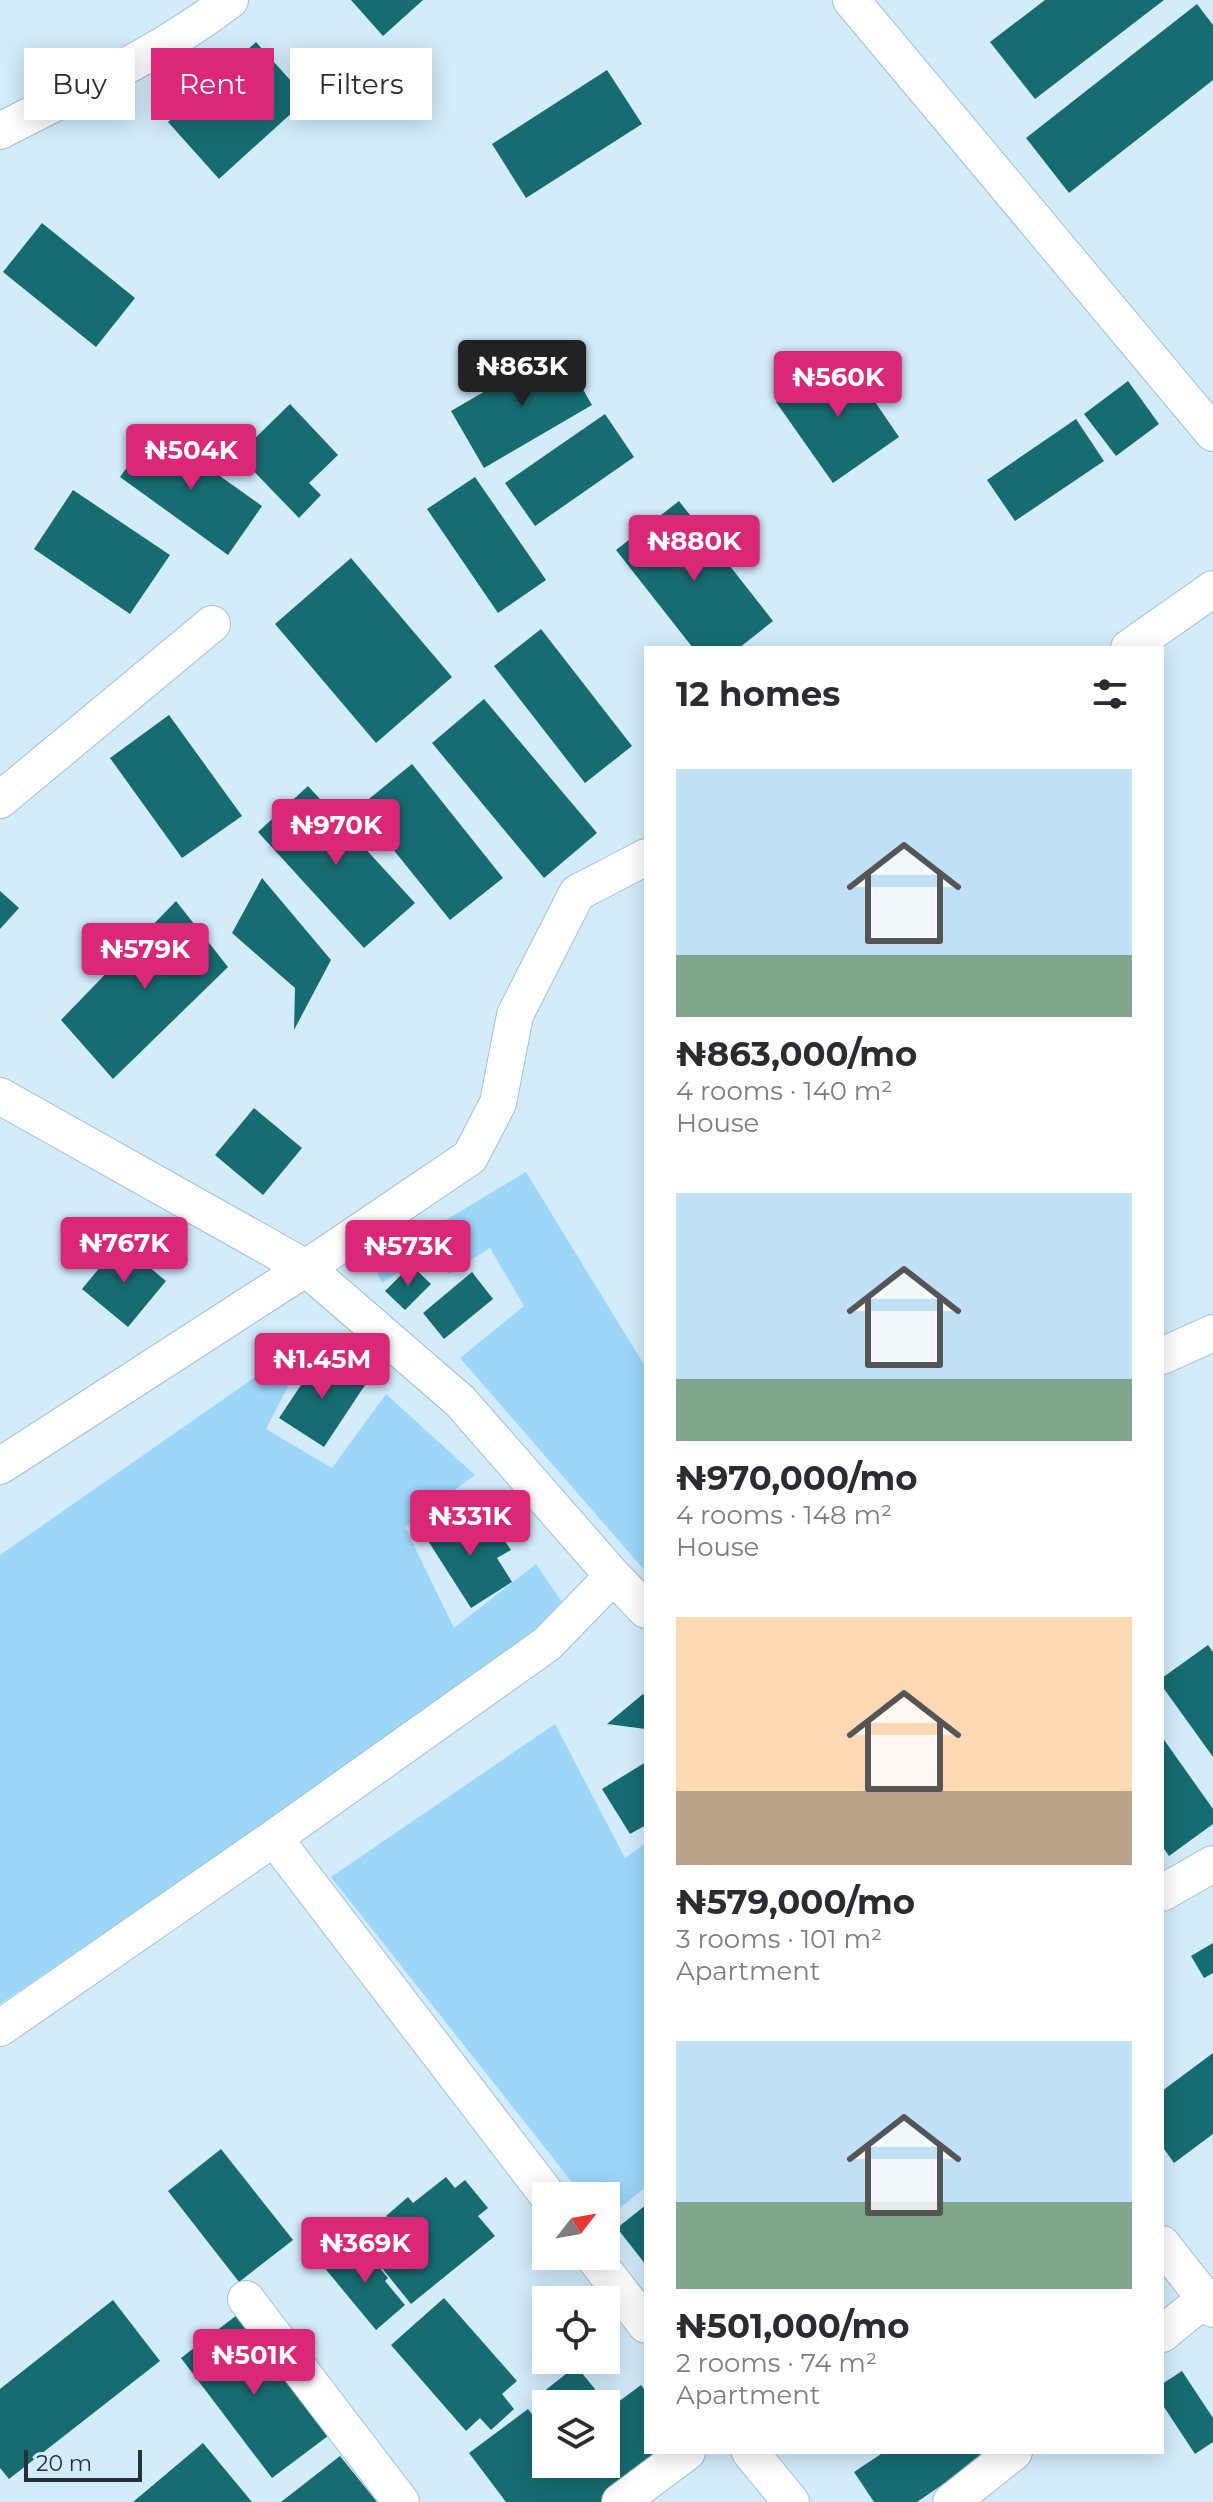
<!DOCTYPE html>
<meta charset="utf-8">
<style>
:root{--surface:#fff;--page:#f2f2f3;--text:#2b2b33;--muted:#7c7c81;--accent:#db2777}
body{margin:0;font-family:Montserrat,sans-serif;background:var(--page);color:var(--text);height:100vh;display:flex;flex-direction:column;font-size:30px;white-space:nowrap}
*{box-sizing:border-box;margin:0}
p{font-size:26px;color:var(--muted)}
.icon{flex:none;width:44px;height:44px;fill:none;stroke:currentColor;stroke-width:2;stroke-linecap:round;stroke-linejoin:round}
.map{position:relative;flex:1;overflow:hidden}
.drawer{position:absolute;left:644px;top:646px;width:520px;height:1808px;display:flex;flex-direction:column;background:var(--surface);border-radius:0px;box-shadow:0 4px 20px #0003}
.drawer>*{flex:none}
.top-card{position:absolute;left:24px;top:48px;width:500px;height:72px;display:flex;gap:16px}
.needle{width:52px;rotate:59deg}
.fabs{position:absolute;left:532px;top:2182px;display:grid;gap:16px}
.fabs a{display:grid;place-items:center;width:88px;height:88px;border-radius:0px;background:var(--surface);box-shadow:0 4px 20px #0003;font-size:40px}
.scale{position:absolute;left:24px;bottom:20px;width:118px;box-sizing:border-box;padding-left:8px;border:4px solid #243138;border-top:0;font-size:22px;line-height:28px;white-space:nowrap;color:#243138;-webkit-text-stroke:6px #d2ecfc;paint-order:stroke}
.price{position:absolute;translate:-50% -68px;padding:0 18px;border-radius:8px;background:var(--accent);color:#fff;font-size:26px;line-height:52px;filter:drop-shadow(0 2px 4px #0008)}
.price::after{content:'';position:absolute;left:50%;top:48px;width:24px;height:18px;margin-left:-12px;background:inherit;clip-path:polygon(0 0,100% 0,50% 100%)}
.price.current{background:#222;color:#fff}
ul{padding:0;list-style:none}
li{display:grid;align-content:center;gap:16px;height:424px;padding:0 32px}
li span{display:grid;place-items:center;height:248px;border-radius:0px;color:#555}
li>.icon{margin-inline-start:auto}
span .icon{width:144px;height:144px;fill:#fffc;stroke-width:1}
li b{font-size:34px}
h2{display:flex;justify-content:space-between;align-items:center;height:96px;padding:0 32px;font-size:34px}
.pill{padding:0 28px;border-radius:0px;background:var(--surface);box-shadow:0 4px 20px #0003;font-size:28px;line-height:72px}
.pill.current{background:var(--accent);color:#fff}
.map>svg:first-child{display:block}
</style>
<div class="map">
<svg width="1213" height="2502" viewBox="0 0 1213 2502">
<rect width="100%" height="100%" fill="#d2ecfc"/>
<g fill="#9cd7fa">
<polygon points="526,1172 646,1368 646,1572 460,1358 524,1306 490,1248 449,1274 429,1253 382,1283 373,1264"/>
<polygon points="314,1336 266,1429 332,1468 386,1394 475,1475 405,1527 454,1628 536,1564 572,1617 0,2004 0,1555"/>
<polygon points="555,1724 625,1858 646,1843 646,2187 606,2219 606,2196 583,2196 331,1877"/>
</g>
<g fill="#166c71">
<polygon points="351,0 423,0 383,36"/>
<polygon points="1045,0 1164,0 1035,99 990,42"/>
<polygon points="1197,4 1213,25 1213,80 1069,193 1026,138"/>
<polygon points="256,42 307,99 219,179 168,122"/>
<polygon points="607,70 642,124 526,198 492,144"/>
<polygon points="42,223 135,298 96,347 3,272"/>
<polygon points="559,348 592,405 484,468 451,411"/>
<polygon points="843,355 899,437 833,483 776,402"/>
<polygon points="1128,381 1159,424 1116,456 1084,414"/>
<polygon points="290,404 338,455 309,483 321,495 299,518 238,455"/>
<polygon points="605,414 634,457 535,526 505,483"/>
<polygon points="1076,419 1104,461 1015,521 987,480"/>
<polygon points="154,429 262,506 228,555 120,477"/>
<polygon points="475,477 546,580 498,613 427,509"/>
<polygon points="73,490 170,555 130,614 34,549"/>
<polygon points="679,501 773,621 739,648 693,648 616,550"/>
<polygon points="351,558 452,677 376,743 275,624"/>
<polygon points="541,629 632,746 585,783 494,666"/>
<polygon points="484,699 597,833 544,878 432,743"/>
<polygon points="169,715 242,816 182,858 110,758"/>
<polygon points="412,764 503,878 450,920 359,807"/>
<polygon points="308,786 415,903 364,948 258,832"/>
<polygon points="262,878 331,960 294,1030 295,988 232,933"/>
<polygon points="0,891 19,908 0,929"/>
<polygon points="176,901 228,967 113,1079 61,1020"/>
<polygon points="254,1108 302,1148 263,1195 215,1155"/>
<polygon points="120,1243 166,1281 128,1327 82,1289"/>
<polygon points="411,1265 431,1284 405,1310 385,1291"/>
<polygon points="472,1272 493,1299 444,1339 423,1313"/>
<polygon points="321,1355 365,1385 324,1447 279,1418"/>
<polygon points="455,1511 472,1538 493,1524 511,1550 497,1558 512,1582 471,1608 423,1533"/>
<polygon points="1208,1645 1213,1652 1213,1757 1162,1686 1162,1678"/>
<polygon points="643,1694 646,1698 646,1729 607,1724"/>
<polygon points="1162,1737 1213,1809 1213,1824 1169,1856 1162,1846"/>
<polygon points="646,1762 646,1825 630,1834 602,1789"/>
<polygon points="1213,1943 1213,1973 1204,1978 1191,1956"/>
<polygon points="1213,2053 1213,2134 1174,2163 1162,2146 1162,2091"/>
<polygon points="221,2149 293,2240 239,2282 168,2191"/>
<polygon points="446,2177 455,2188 465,2180 488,2208 478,2216 495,2236 411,2304 365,2247 393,2224 386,2216 408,2197 413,2203"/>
<polygon points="646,2205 646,2265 617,2228"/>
<polygon points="350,2243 363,2258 368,2254 388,2278 385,2281 405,2305 376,2330 323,2266"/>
<polygon points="444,2298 517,2381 502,2394 514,2409 491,2430 480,2418 466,2431 391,2345"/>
<polygon points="113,2300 160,2361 9,2479 0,2468 0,2389"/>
<polygon points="237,2315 328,2436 272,2478 181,2358"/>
<polygon points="576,2366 595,2389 578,2404 546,2404 546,2409 538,2396"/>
<polygon points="1182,2371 1213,2418 1213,2442 1195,2454 1162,2404 1162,2384"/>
<polygon points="641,2385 646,2392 646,2452 678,2452 611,2502 506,2502 469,2453 528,2409 546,2433 546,2464 606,2464 606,2411"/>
<polygon points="203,2443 252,2502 133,2502"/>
<polygon points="884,2452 990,2452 917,2502 874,2502 854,2472"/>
<polygon points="340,2456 377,2502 281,2502"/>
</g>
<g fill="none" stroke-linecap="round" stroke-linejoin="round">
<g stroke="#a1c0d3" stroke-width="38">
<g id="street">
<polyline points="851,0 1213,433"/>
<path d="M 0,131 C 77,91 160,54 230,0"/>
<polyline points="1129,648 1213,589"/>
<polyline points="0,800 212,624"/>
<polyline points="0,1096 306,1268 460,1401 613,1576 646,1610"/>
<polyline points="1162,1356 1213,1333"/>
<polyline points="0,1466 306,1268 470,1157 498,1103 515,1015 577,893 646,857"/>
<polyline points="274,1838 548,2196"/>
<polyline points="1162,1893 1213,1864"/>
<polyline points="0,2028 274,1838 547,1644 613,1576"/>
<polyline points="1162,2244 1213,2309"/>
<polyline points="593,2256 646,2325"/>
<polyline points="246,2299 401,2502"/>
<polyline points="1162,2334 1205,2299"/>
<polyline points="750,2452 791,2502"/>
<polyline points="620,2502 687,2452"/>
<polyline points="951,2502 1014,2452"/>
</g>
</g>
<use href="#street" stroke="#fff" stroke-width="36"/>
</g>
</svg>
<div class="fabs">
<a><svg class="needle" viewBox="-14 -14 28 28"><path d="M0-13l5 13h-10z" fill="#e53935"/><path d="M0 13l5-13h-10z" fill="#7c7c81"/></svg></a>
<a><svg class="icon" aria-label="locate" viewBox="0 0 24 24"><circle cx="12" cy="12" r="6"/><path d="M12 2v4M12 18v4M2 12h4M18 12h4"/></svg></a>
<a><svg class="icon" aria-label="layers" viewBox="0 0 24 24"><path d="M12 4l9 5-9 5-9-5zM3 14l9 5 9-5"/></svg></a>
</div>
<div class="scale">20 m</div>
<b class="price current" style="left:522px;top:408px">₦863K</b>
<b class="price" style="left:838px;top:419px">₦560K</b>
<b class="price" style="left:191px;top:492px">₦504K</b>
<b class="price" style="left:694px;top:583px">₦880K</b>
<b class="price" style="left:336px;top:867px">₦970K</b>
<b class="price" style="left:145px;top:991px">₦579K</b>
<b class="price" style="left:124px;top:1285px">₦767K</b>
<b class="price" style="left:408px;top:1288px">₦573K</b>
<b class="price" style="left:322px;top:1401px">₦1.45M</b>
<b class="price" style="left:470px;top:1558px">₦331K</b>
<b class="price" style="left:365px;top:2285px">₦369K</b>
<b class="price" style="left:254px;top:2397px">₦501K</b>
<div class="top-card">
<a class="pill">Buy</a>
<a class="pill current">Rent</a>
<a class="pill">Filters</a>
</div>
<section class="drawer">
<h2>12 homes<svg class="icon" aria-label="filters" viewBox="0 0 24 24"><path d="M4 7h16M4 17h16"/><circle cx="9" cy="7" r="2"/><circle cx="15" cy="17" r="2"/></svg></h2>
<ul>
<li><span style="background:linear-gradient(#bfe0f5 75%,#7fa58c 0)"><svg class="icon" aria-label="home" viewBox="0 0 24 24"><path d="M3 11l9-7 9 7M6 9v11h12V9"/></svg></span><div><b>₦863,000/mo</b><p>4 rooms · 140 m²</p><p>House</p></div></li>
<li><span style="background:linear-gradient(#bfe0f5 75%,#7fa58c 0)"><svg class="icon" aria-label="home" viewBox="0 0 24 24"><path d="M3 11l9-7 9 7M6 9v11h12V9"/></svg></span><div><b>₦970,000/mo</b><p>4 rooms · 148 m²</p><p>House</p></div></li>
<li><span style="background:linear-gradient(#ffd9b3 70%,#b9a48a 0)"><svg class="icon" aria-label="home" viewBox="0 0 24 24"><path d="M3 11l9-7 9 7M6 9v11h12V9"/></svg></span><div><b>₦579,000/mo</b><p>3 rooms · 101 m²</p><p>Apartment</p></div></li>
<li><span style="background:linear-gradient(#bfe0f5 65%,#7fa58c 0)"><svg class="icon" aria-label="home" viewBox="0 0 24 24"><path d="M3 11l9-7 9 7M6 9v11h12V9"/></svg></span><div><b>₦501,000/mo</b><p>2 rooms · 74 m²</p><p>Apartment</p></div></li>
</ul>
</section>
</div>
